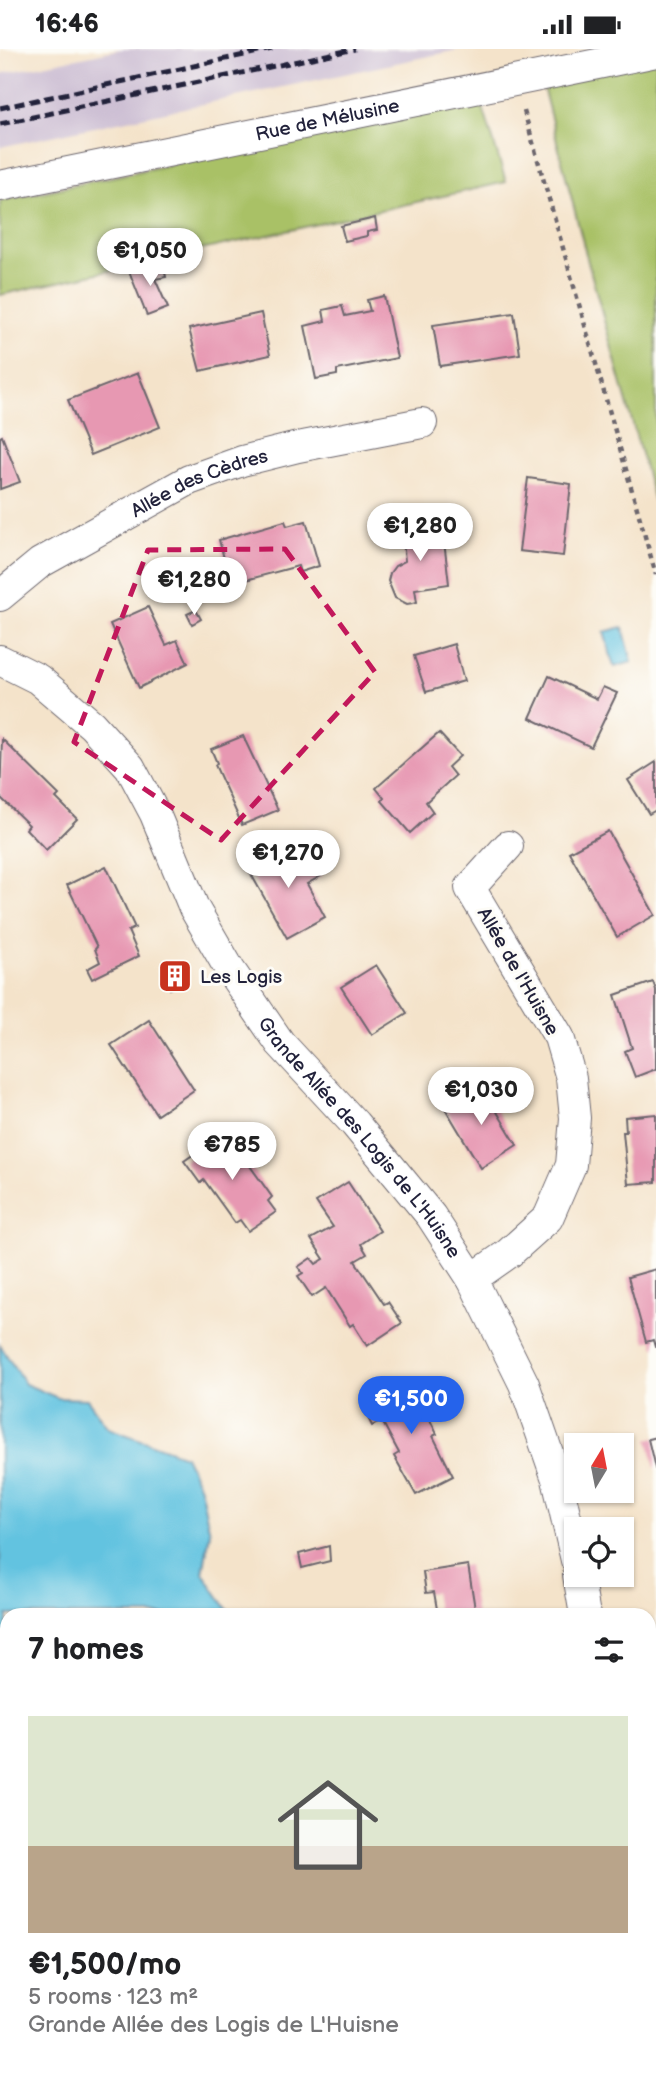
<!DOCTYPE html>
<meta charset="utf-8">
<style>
:root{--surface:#fff;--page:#f2f2f2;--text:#202124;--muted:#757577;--line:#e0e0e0;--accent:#2563eb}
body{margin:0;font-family:"Balsamiq Sans",sans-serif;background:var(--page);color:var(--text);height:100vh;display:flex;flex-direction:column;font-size:26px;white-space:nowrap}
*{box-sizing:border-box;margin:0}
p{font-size:23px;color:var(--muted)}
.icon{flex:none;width:38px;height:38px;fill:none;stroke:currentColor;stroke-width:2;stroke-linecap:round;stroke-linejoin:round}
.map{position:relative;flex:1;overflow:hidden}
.details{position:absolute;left:0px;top:1559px;width:656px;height:471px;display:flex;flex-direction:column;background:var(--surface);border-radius:21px 21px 0 0;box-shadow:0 2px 5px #0004}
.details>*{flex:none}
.needle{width:46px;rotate:10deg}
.fabs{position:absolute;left:564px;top:1384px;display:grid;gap:14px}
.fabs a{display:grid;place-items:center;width:70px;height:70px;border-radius:0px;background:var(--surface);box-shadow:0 2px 5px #0004;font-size:35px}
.price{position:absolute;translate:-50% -60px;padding:0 16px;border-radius:24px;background:#fff;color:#222;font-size:23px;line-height:46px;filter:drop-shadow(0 2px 4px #0008)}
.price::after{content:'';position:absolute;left:50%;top:42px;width:21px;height:16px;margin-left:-10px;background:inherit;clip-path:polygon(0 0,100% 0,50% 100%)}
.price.active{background:var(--accent);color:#fff}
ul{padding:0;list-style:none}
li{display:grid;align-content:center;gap:14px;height:371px;padding:0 28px}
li+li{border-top:2px solid var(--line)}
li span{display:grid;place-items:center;height:217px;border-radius:0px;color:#555}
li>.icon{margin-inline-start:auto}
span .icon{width:126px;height:126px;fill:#fffc;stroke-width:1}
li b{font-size:30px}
h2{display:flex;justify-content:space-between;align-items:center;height:84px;padding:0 28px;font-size:30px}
.status{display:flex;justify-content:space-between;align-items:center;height:49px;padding:0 35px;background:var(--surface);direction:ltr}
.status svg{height:19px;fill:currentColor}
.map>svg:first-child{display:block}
</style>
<div class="status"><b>16:46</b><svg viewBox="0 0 49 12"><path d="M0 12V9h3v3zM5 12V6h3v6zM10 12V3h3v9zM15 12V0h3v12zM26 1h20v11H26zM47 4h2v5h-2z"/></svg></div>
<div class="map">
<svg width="656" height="2029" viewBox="0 0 656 2029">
<rect width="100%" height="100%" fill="#fdfcf7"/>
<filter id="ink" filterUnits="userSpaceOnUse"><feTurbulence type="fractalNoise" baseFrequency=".0143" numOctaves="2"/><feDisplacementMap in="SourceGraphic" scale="14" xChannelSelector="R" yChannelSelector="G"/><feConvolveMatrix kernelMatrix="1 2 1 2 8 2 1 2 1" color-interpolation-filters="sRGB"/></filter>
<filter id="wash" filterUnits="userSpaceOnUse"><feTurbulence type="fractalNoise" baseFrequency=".00686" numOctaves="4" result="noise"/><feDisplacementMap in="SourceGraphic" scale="28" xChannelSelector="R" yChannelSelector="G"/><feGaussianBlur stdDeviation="1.57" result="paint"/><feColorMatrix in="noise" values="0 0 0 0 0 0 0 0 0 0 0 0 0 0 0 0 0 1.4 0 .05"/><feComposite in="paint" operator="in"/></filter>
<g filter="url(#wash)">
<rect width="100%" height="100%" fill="#f4e3ca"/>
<polygon fill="#ccbed3" points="121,0 462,0 0,98 0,25"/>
<g fill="#a9c166" stroke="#667250" stroke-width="2">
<polygon points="656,11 656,459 588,213 542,34"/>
<polygon points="480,49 506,133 0,246 0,152"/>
<polygon points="0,1822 7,1829 7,1900 0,1894"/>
</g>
<g fill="#62c3e0" stroke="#42728e" stroke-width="2">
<polygon points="623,578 632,613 614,618 604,583"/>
<polygon points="0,1296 25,1335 58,1349 87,1350 108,1379 185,1407 200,1438 210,1483 203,1524 227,1560 237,1566 7,1566 7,1829 0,1822"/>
<polygon points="0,1894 7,1900 7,2023 449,2023 452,2029 0,2029"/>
</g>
<g id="blocks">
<g fill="#e798b2">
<polygon points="375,169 377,181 367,183 367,187 345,192 341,177"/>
<polygon points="163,215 166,228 155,230 168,259 147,267 129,222"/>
<polygon points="384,247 397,309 337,321 337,326 316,330 305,277 325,272 323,261 342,257 345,267 370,262 367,251"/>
<polygon points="261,264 270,306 200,322 189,280"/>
<polygon points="514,264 520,305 440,317 433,276"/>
<polygon points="138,324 160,378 91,406 68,351"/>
<polygon points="2,387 20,433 0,440 0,388"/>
<polygon points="528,429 571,435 563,507 519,502"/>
<polygon points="285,472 287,477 306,472 319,517 300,523 298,517 231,535 219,491"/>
<polygon points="442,475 449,535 415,540 417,553 413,554 407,555 395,549 388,532 390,524 395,517 405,512 402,480"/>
<polygon points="148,558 166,596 177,591 188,614 139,639 110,575"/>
<polygon points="196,561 201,570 192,575 187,565"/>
<polygon points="454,595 464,632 426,643 414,607"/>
<polygon points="549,627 597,650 603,638 617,644 591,698 530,669"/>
<polygon points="439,684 460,707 448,718 455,727 426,753 433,763 410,784 382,752 384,749 376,739"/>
<polygon points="243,687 278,761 242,776 215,716 217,714 211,700"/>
<polygon points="2,690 59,746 56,749 77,770 46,801 26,780 29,776 0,748"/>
<polygon points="656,713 656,761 649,765 628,731"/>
<polygon points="608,782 655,866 617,888 569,803"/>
<polygon points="283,798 292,813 308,804 321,827 307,835 325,868 287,889 247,818"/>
<polygon points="106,817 135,879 128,882 139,907 92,930 87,920 100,913 95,900 97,898 67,836"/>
<polygon points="180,914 188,931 170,940 162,924"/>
<polygon points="376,916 407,964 372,986 341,938"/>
<polygon points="653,933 656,941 656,1020 635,1028 625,1002 632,999 615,946"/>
<polygon points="149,971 194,1041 157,1066 111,996"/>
<polygon points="482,1038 517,1096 481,1119 445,1059"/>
<polygon points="656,1065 656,1133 628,1135 623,1083 626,1083 625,1068"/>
<polygon points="226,1083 272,1148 268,1152 276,1163 248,1182 240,1171 235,1174 204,1131 200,1134 184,1112"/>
<polygon points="348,1133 380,1182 361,1195 367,1205 355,1212 384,1255 388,1253 402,1274 367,1297 353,1275 350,1277 326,1239 312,1248 298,1227 303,1224 298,1218 311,1209 316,1215 324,1210 311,1190 333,1178 316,1153"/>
<polygon points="656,1220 656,1298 655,1298 653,1291 646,1293 628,1228"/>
<polygon points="410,1331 437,1385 433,1387 453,1427 416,1446 394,1407 399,1404 382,1372 372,1377 362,1357"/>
<polygon points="656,1388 656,1418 655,1419 648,1390"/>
<polygon points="329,1497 330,1512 302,1519 299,1505"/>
<polygon points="468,1516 476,1566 438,1566 434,1543 426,1544 423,1523"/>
</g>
</g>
</g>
<g filter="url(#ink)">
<use href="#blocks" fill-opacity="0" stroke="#6c666d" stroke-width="2"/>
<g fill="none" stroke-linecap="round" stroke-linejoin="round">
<g stroke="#6c666d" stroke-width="32">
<g id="street">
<path id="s1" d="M 0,137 L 656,3"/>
<path id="s2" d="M 0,547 L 40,514 L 189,431 L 242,412 L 298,398 L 422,374"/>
<path id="s3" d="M 0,611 L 38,630 L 92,676 L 130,718 L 155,765 L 194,859 L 230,921 L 280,994 L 355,1075 L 431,1167 L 472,1230 L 524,1335 L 557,1430 L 576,1511"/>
<polyline points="472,1230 509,1204 548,1169 571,1116 575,1069 571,1029 559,988 470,839 508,797"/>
<polyline points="578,1526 585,1566"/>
<polyline points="649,1978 656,2004"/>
</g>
</g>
<polyline stroke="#6c666d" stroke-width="4.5" stroke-dasharray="5 5" stroke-linecap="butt" points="524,62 656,526"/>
<use href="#street" stroke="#fff" stroke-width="30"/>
<g stroke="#22223b" stroke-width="5" stroke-dasharray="10 5" stroke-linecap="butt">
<polyline points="0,59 272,0"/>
<polyline points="0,75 355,0"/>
</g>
</g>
</g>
<path fill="none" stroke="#c2185b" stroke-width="5" stroke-dasharray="14 9" stroke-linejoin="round" d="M 285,500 L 375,623 L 221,791 L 74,693 L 148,501 Z"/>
<defs>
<g id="building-square" transform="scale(1.75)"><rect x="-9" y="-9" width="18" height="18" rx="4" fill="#c8321e" stroke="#fdfcf7"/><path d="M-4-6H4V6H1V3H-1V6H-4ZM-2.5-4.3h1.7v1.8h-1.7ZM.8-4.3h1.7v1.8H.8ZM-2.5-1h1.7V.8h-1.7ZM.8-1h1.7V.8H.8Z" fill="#fff"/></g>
</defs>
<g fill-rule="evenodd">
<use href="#building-square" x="175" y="927"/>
</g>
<g text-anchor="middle" stroke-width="6" stroke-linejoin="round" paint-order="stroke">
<g font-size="19" fill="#22223b" stroke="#fdfcf7">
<text dy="7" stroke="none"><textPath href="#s1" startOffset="334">Rue de Mélusine</textPath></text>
<text dy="7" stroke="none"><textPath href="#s2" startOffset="231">Allée des Cèdres</textPath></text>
<text transform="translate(519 922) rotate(60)" y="7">Allée de l'Huisne</text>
<text dy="7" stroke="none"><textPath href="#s3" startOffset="609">Grande Allée des Logis de L'Huisne</textPath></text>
</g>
<g font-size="19" fill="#22223b" stroke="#fdfcf7" text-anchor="start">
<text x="200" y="934">Les Logis</text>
</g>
</g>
</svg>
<div class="fabs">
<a><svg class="needle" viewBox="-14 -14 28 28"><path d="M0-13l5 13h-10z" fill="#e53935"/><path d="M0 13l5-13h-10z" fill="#757577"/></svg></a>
<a><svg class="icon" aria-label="locate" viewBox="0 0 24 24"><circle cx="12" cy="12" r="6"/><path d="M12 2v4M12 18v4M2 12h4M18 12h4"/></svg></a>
</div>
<b class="price" style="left:150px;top:239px">€1,050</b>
<b class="price" style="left:420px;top:514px">€1,280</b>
<b class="price" style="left:194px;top:568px">€1,280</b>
<b class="price" style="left:288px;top:841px">€1,270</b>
<b class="price" style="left:481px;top:1078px">€1,030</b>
<b class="price" style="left:232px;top:1133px">€785</b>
<b class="price active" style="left:411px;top:1387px">€1,500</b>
<section class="details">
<h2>7 homes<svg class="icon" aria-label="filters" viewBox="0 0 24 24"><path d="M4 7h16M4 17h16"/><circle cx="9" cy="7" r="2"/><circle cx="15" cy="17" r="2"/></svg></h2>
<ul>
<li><span style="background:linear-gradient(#dfe7d0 60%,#b9a48a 0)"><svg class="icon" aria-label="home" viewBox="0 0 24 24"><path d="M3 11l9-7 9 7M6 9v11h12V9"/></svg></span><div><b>€1,500/mo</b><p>5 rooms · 123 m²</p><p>Grande Allée des Logis de L'Huisne</p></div></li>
</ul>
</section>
</div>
